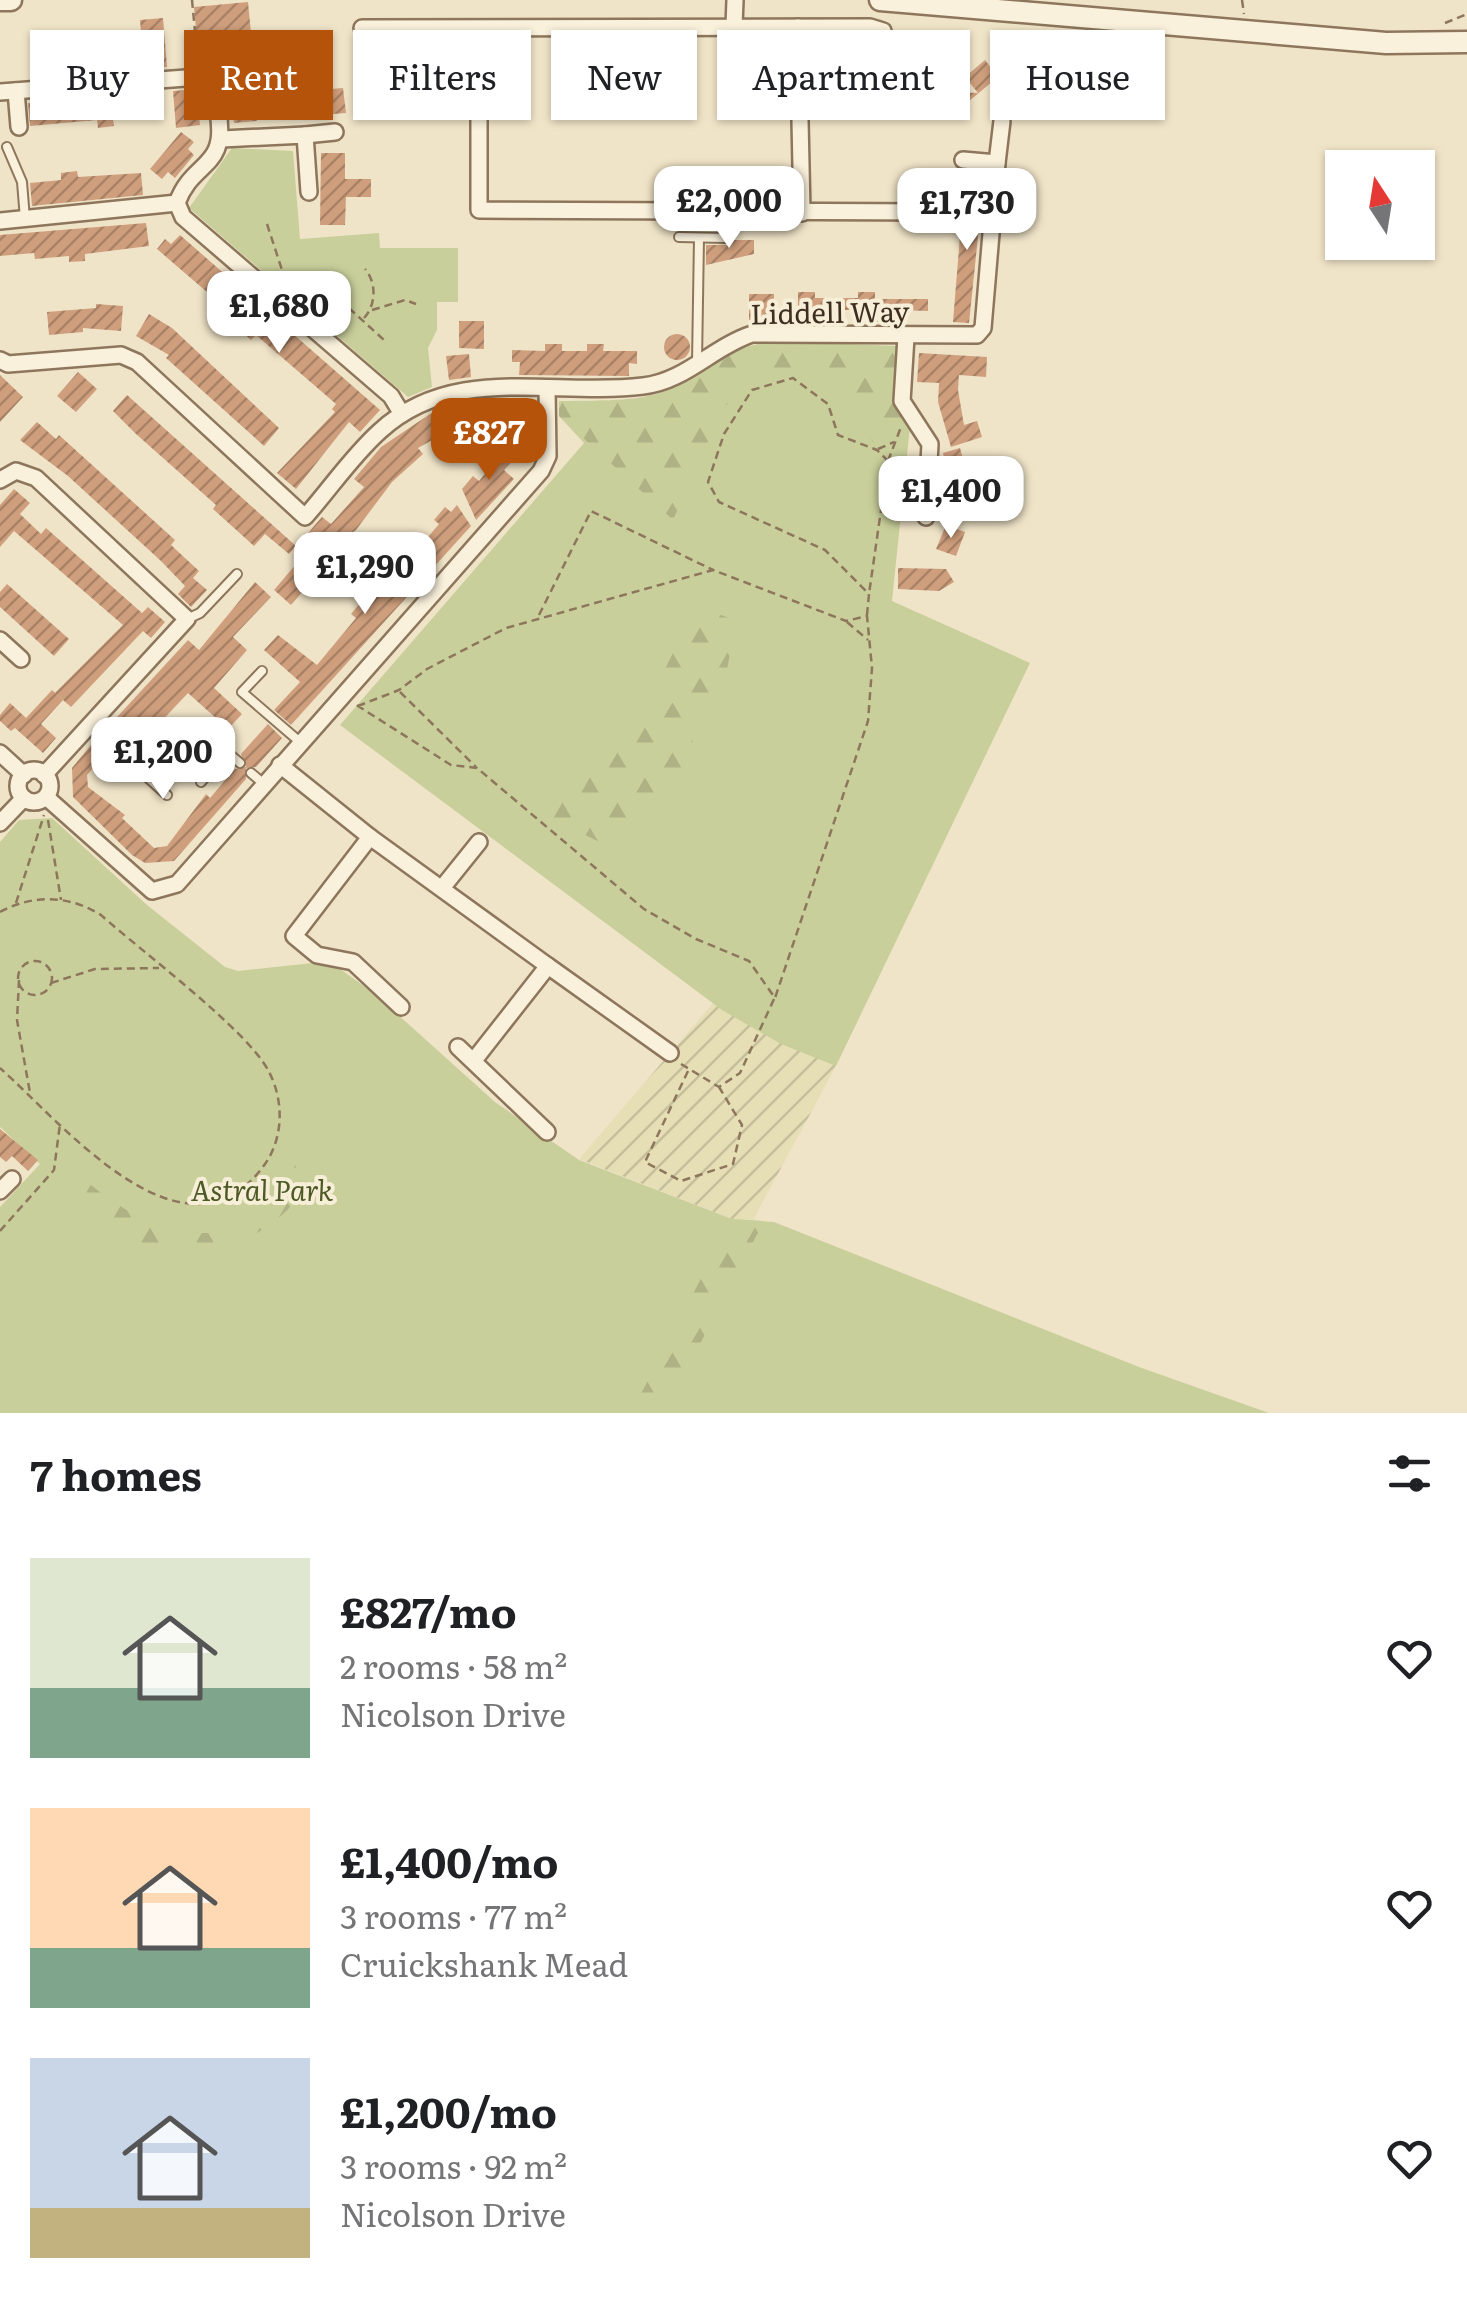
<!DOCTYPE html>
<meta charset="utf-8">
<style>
:root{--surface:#fff;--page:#f6f6f6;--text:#202124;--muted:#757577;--accent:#b45309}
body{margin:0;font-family:Literata,serif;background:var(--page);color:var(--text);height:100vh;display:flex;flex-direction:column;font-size:38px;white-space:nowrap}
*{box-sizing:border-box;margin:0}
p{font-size:32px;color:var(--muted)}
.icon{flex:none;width:55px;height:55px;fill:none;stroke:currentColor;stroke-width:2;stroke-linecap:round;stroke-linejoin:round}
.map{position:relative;height:1413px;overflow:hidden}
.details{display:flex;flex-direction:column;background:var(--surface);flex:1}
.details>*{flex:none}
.hud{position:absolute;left:30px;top:30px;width:1408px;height:90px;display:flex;gap:20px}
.needle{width:65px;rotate:348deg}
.buttons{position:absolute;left:1325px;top:150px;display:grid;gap:20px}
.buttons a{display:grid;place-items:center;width:110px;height:110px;border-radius:0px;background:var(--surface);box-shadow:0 2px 8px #0004;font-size:50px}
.price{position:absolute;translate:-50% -85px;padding:0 22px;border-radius:20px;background:#fff;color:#222;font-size:32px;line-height:65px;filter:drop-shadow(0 2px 5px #0008)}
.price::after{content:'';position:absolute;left:50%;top:60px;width:30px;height:22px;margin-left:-15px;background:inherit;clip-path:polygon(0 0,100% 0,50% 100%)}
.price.current{background:var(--accent);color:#fff}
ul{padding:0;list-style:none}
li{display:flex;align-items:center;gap:30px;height:250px;padding:0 30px}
li span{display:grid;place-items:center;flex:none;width:280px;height:200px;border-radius:0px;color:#555}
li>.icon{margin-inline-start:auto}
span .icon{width:120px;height:120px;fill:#fffc;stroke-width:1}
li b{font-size:42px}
h2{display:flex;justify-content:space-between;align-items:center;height:120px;padding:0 30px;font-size:42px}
.chip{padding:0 35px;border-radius:0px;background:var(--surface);box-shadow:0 2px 8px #0004;font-size:35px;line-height:90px}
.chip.current{background:var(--accent);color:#fff}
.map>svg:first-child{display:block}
</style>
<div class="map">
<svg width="1467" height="1413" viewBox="0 0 1467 1413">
<defs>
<pattern id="farmland-furrows" width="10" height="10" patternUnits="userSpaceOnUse" patternTransform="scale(2.5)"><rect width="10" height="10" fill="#e6deb5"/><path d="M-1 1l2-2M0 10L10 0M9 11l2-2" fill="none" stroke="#c6bf9b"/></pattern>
<pattern id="forest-firs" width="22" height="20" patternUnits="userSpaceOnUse" patternTransform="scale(2.5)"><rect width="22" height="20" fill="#c9cf9b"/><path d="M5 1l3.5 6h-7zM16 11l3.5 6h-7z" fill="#aeb285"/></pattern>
<pattern id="building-hatch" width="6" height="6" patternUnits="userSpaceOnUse" patternTransform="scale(2.5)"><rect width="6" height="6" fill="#cf9f7d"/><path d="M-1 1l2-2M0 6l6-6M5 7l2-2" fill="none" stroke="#a98266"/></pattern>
</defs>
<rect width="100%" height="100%" fill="#f0e4c8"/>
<polygon fill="url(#farmland-furrows)" points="714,1002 836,1066 753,1220 732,1219 579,1159"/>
<g fill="#c9cf9b">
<polygon points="232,148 293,151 300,239 379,233 380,248 458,248 458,302 437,302 437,330 428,348 432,387 408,397 189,208"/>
<path d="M 739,346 L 898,346 L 893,398 L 910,426 L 892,601 L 1030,663 L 836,1066 L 781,1044 L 722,1010 L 340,725 L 584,443 L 559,416 L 559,401 C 653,400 663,402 739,346 Z"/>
<polygon points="52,818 147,905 225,967 238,971 322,962 340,969 375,994 495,1102 579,1160 732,1219 774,1222 1139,1367 1269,1413 0,1413 0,1207 40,1164 0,1127 0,842 19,820"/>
</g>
<g fill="url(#forest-firs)">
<path d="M 771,341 L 898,346 L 893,398 L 910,426 L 907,450 L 875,446 L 844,381 L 755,373 L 722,410 L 673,520 L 559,416 L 559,401 C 599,401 646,406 682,387 C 721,368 722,350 771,341 Z"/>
<polygon points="696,607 736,620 725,681 693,732 692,766 635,822 621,852 549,818 580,770 649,701"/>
<path d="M 304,1147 L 322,1161 C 312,1176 304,1193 291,1206 C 249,1252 175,1267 119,1236 C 96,1224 77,1204 57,1188 L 79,1175 C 135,1223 208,1265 272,1200 C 286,1187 295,1164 304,1147 Z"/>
<polygon points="732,1219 764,1221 664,1413 631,1413"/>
</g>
<g fill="url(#building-hatch)">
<polygon points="248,2 254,64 263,64 265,87 253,88 257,121 234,123 231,100 243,99 238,47 198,51 194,7"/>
<polygon points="163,18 167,67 144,69 140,20"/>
<polygon points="105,48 107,73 80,75 78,50"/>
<polygon points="55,51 57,74 33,75 31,53"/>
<polygon points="985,60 998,77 951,116 951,92 978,93 965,77"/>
<polygon points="343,88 346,113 297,117 296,104 288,105 287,93"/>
<polygon points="196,89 200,125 176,128 173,91"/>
<polygon points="137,93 139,117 113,119 114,126 98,128 97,120 30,126 28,103"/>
<polygon points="181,132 194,142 188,149 194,155 175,178 168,172 162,179 150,169"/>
<polygon points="321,153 345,153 345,179 371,179 371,197 346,197 345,225 320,225"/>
<polygon points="77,171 78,177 141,173 143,195 32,206 30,183 61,180 61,173"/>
<polygon points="964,187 983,189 969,323 953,322"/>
<polygon points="146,223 149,246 85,254 85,261 69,262 69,256 35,259 34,253 0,256 0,235"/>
<polygon points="180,235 380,410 360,432 349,422 296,489 277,473 335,412 332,409 336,404 256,335 251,340 239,329 244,324 157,249 165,239 171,244"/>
<polygon points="732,240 754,240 754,254 706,265 706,245 726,245"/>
<polygon points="798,292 815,292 815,298 858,298 858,292 875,292 875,299 928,299 928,311 896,310 896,323 877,322 877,310 836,310 836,322 817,322 817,310 798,309"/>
<rect x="749" y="294" width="25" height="27"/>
<polygon points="96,304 123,306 121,331 83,328 83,332 49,335 47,312 96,308"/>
<polygon points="149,314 172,328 279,428 264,446 166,358 169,355 136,336"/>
<polygon points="459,321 484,321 484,349 459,348"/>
<circle cx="677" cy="347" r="13"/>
<polygon points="545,344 562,344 562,351 587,351 587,344 604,344 603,351 637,351 637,364 629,363 629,376 519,375 520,362 512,362 512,350 545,351"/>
<polygon points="919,353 987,357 986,377 959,375 958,390 964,425 977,421 982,437 951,447 938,402 939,383 917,382"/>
<polygon points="469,354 471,377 449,380 446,356"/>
<polygon points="78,372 97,389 76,412 57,396"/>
<polygon points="0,375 23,397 0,422"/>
<polygon points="127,395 296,546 289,554 265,534 254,546 213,509 216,505 136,434 113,411"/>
<polygon points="483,401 529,401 529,425 444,442 441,435 418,448 423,454 392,482 356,530 346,537 341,533 325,552 330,556 323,568 291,605 274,590 314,543 306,536 314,526 322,517 331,524 364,487 354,479 381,447 430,414"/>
<polygon points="37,422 56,439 59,435 175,540 171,545 199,571 193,578 207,590 191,607 178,594 185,586 161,561 68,476 20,440"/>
<polygon points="501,445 515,458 504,470 514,479 476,520 462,489 473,476 479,481 495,462 490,458"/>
<polygon points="960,448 966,470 980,471 979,487 961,484 962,474 949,477 943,453"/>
<polygon points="14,489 30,503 20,514 41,534 46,528 142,613 148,607 165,622 151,638 143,631 71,707 55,693 123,625 14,531 0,547 0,505"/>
<polygon points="457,505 471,526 291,725 274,710 300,682 264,650 278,635 317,665 356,618 351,614 356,608 362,601 367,606 375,597 384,587 379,583 390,570 395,574 403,565 411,555 406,551 417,538 423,543 439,524 434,520 445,507 451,512"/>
<polygon points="946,525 965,532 956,556 936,549"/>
<polygon points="898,568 946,569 954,582 939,591 898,589"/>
<polygon points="255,582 271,597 233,637 247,650 214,688 242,714 228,729 188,693 155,728 198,768 184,782 130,734 122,744 106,729 188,640 199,650"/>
<polygon points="7,584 69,639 54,656 0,607 0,592"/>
<polygon points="52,690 63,700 41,724 56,738 43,753 15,728 11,731 0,721 0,715 10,703 26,718"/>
<polygon points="268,724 282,738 256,767 246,768 246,779 174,861 145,863 132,855 73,797 72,768 95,740 108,751 87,775 88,787 125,815 122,818 154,848 167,846 206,794 210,798 235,769 246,767 241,754"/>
<polygon points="0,1129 38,1160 28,1171 12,1156 6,1162 0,1157"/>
</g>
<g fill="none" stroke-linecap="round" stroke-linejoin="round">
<g stroke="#8d765c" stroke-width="12">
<g id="service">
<polyline points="7,147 22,182 25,219"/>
<polyline points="679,237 725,238"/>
<polyline points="697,363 699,238"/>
<polyline points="187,619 200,613 237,574"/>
<polyline points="262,671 242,692 300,742"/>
<polyline points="90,725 167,795"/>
<polyline points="251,773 264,784"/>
<polyline points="201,782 227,752 240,763"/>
</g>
</g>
<g stroke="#8d765c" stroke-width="20">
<g id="minor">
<polyline points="734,26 735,0"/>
<polyline points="798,27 802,213"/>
<polyline points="362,28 870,27 883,31 887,52"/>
<polyline points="479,29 479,210 935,212"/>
<polyline points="16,91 19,127"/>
<path d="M 0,92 L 199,77 C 211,87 216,97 218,112 C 228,170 193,159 177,203"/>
<polyline points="305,135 335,132"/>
<polyline points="222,139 305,135 309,192"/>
<polyline points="997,163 1002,121"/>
<polyline points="177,203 183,217 391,396 402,414"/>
<polyline points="0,221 177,203"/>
<polyline points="906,337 902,401 930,444 926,517"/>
<path d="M 0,360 L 8,364 L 121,355 L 137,362 L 305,517 C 330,489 352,456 380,431 C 454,363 553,397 643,386 C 684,382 713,347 752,334 L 977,335 L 983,328 L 997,163 L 963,160"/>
<polyline points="0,480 16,471 36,478 187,619 44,775"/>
<polyline points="928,493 972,496"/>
<polyline points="0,640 21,659"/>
<polyline points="0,753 24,775"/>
<polyline points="280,765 370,837 548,966 475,1059"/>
<circle cx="34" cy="786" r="16"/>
<polyline points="46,797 152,891 177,884 541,471 548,456 547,388"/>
<polyline points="0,823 24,798"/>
<polyline points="370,837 294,936 317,955 353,962 401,1007"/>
<polyline points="442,888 479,842"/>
<polyline points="548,966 670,1053"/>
<polyline points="458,1047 547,1132"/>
<polyline points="0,1191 12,1179"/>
</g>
</g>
<g stroke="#8d765c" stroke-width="25">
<g id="tertiary">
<polyline points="0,0 11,0"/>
<polyline points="880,0 1386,43 1467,42"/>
</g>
</g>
<g stroke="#8d765c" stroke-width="2.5" stroke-dasharray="8 5" stroke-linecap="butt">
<polyline points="192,0 198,63"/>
<polyline points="1242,0 1244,14"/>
<polyline points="1445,23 1467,14"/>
<polyline points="267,224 282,270 307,292"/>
<polyline points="303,298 308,293 339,299 384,340"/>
<polyline points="372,310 405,300 416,304"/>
<path d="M 364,318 C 376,305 377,283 365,269"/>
<polyline points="878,449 894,442"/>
<polyline points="888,461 901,427"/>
<polyline points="539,615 591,511 713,570"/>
<polyline points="867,615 869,594 825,550 719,502 708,482 724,434 752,390 793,378 828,404 838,435 877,450 888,461 869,594"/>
<polyline points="847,622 868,640"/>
<polyline points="400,692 476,767"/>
<polyline points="357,705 358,706 451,765 477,768 644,909 696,939 749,961 775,998 868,721 872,668 867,616 846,621 713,570 506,628 427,669 399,690 358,706"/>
<polyline points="48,820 61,900"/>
<polyline points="16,903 44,815"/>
<path d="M 0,912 C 33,894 69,895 101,915 C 141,951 246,1029 268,1070 C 284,1099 284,1137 265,1164 C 186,1276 62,1123 0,1068"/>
<circle cx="35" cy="978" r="17"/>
<polyline points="19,980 17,1020 30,1093"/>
<polyline points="51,983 95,969 159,968"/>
<polyline points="681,1064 719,1087 740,1073 774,999"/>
<polyline points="688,1071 645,1162 681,1181 733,1164 742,1125 719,1087"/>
<polyline points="0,1231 54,1170 60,1124"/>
</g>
<use href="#service" stroke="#faf1dc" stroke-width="8"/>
<use href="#minor" stroke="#faf1dc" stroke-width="15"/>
<use href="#tertiary" stroke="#faf1dc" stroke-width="20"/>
</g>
<g text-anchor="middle" stroke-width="8" stroke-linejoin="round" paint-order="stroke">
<g font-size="28" fill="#3d2e20" stroke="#f7eed8">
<text transform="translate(830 313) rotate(-1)" y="10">Liddell Way</text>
</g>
<g font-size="28" font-style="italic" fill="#4d5a26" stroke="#f7eed8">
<text x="262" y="1201">Astral Park</text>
</g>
</g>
</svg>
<div class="buttons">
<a><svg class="needle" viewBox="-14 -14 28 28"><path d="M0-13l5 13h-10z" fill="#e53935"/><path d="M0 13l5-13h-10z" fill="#757577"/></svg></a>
</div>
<b class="price" style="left:729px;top:251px">£2,000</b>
<b class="price" style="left:967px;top:253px">£1,730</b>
<b class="price" style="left:279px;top:356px">£1,680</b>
<b class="price current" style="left:489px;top:483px">£827</b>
<b class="price" style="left:951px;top:541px">£1,400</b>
<b class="price" style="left:365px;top:617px">£1,290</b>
<b class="price" style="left:163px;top:802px">£1,200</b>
<div class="hud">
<a class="chip">Buy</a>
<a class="chip current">Rent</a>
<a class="chip">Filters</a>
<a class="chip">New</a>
<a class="chip">Apartment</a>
<a class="chip">House</a>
</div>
</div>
<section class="details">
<h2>7 homes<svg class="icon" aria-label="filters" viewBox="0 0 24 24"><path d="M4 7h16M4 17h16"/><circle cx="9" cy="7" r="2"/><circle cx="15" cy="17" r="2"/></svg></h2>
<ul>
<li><span style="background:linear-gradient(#dfe7d0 65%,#7fa58c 0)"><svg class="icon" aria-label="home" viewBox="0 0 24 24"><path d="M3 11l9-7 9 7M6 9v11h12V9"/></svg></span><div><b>£827/mo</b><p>2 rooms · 58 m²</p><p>Nicolson Drive</p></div><svg class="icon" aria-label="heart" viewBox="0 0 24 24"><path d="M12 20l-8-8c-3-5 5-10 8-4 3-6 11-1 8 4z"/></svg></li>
<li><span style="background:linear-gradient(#ffd9b3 70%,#7fa58c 0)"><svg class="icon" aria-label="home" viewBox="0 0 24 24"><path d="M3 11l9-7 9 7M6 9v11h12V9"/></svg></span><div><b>£1,400/mo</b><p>3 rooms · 77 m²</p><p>Cruickshank Mead</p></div><svg class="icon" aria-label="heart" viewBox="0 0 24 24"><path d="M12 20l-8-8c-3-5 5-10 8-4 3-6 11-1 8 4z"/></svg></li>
<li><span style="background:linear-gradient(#c9d6e8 75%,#c2b280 0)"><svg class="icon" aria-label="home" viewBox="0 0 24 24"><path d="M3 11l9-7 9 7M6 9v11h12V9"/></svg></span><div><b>£1,200/mo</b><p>3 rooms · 92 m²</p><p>Nicolson Drive</p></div><svg class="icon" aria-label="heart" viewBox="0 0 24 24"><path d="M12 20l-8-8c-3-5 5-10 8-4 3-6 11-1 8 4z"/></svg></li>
</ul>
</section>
